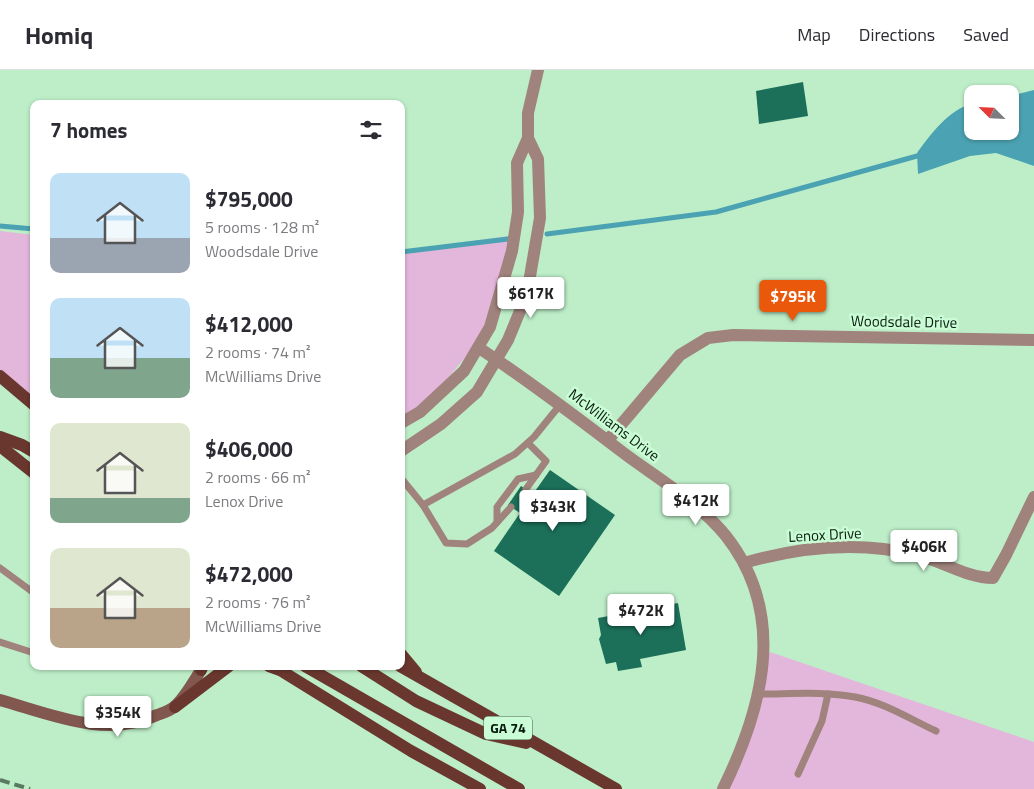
<!DOCTYPE html>
<meta charset="utf-8">
<style>
:root{--surface:#fff;--page:#f2f2f3;--text:#2b2b33;--muted:#7c7c81;--line:#e1e1e2;--accent:#ea580c}
body{margin:0;font-family:"Titillium Web",sans-serif;background:var(--page);color:var(--text);height:100vh;display:flex;flex-direction:column;font-size:19px;white-space:nowrap}
*{box-sizing:border-box;margin:0}
p{font-size:16px;color:var(--muted)}
.icon{flex:none;width:28px;height:28px;fill:none;stroke:currentColor;stroke-width:2;stroke-linecap:round;stroke-linejoin:round}
.map{position:relative;flex:1;overflow:hidden}
.drawer{position:absolute;left:30px;top:30px;width:375px;height:570px;display:flex;flex-direction:column;background:var(--surface);border-radius:10px;box-shadow:0 1px 4px #0004}
.drawer>*{flex:none}
.needle{width:32px;rotate:294deg}
.fabs{position:absolute;left:964px;top:15px;display:grid;gap:10px}
.fabs a{display:grid;place-items:center;width:55px;height:55px;border-radius:10px;background:var(--surface);box-shadow:0 1px 4px #0004;font-size:25px}
.price{position:absolute;translate:-50% -42px;padding:0 11px;border-radius:5px;background:#fff;color:#222;font-size:16px;line-height:32px;filter:drop-shadow(0 1px 2px #0008)}
.price::after{content:'';position:absolute;left:50%;top:30px;width:15px;height:11px;margin-left:-8px;background:inherit;clip-path:polygon(0 0,100% 0,50% 100%)}
.price.current{background:var(--accent);color:#fff}
ul{padding:0;list-style:none}
li{display:flex;align-items:center;gap:15px;height:125px;padding:0 20px}
li span{display:grid;place-items:center;flex:none;width:140px;height:100px;border-radius:10px;color:#555}
li>.icon{margin-inline-start:auto}
span .icon{width:60px;height:60px;fill:#fffc;stroke-width:1}
li b{font-size:21px}
h2{display:flex;justify-content:space-between;align-items:center;height:60px;padding:0 20px;font-size:21px}
header{display:flex;align-items:center;gap:30px;box-sizing:border-box;height:70px;padding:0 25px;background:var(--surface);border-bottom:1px solid var(--line)}
header strong{font-size:24px}
nav{display:flex;gap:28px;margin-inline-start:auto;font-size:18px}
.map>svg:first-child{display:block}
</style>
<header>
<strong>Homiq</strong>
<nav><a>Map</a><a>Directions</a><a>Saved</a></nav>
</header>
<div class="map">
<svg width="1034" height="719" viewBox="0 0 1034 719">
<rect width="100%" height="100%" fill="#bdeec8"/>
<g fill="#e3b6dc">
<polygon points="0,161 34,165 34,335 0,306"/>
<polygon points="515,165 490,257 420,342 401,355 401,181"/>
<polygon points="770,582 1034,672 1034,719 727,719"/>
</g>
<path fill="#4ba2b2" d="M 1034,20 L 1034,96 L 996,83 L 970,86 L 918,104 L 917,83 C 930,65 949,39 972,34 L 972,61 L 1010,61 L 1010,26 Z"/>
<g fill="none" stroke-linecap="round" stroke-linejoin="round">
<g stroke="#4ba2b2" stroke-width="5">
<polyline points="0,156 34,159"/>
<polyline points="547,164 716,142 917,86"/>
<polyline points="401,182 508,169"/>
</g>
</g>
<g fill="#1c705a">
<polygon points="803,12 808,46 759,54 756,21"/>
<polygon points="550,400 615,445 559,526 494,481 520,443 508,435 521,416 533,424"/>
<polygon points="678,533 686,580 640,589 642,597 618,601 616,592 606,594 599,569 601,565 598,548"/>
</g>
<g fill="none" stroke-linecap="round" stroke-linejoin="round">
<g stroke="#a1837d" stroke-width="7">
<polyline points="401,408 423,435 515,384 534,367 560,335"/>
<polyline points="526,419 546,391 528,373"/>
<polyline points="423,435 446,473 467,474 492,458 511,437"/>
<polyline points="497,452 497,437 518,409 536,405"/>
<polyline points="0,498 34,523"/>
<polyline points="0,572 34,583"/>
<path d="M 758,624 C 790,624 824,621 855,627 C 883,632 910,649 936,661"/>
<polyline points="798,704 822,651 828,624"/>
</g>
<g stroke="#a1837d" stroke-width="12">
<path d="M 479,278 C 531,312 580,350 629,387 C 662,411 700,434 726,466 C 788,545 763,637 723,719"/>
<polyline points="401,353 420,342 464,301 490,257 512,181 518,142 517,93 528,68 528,43 538,0"/>
<polyline points="608,370 680,285 708,268 733,265 1034,270"/>
<polyline points="401,381 441,354 477,322 508,270 527,224 540,148 538,89 528,68"/>
<path d="M 744,493 C 799,477 860,471 917,485 C 942,491 967,508 993,508 L 1006,485 L 1034,427"/>
</g>
<path stroke="#81574e" stroke-width="12" d="M 0,630 C 50,644 106,669 157,645 C 162,643 170,641 174,637 C 183,630 197,607 203,596"/>
<g stroke="#69372e" stroke-width="12">
<polyline points="0,306 34,335"/>
<polyline points="0,367 22,375 34,382"/>
<polyline points="0,376 34,403"/>
<polyline points="401,584 416,602"/>
<polyline points="269,596 280,600 411,681 480,719"/>
<polyline points="305,596 519,719"/>
<polyline points="361,596 416,631 486,664 526,673"/>
<polyline points="400,596 616,719"/>
<polyline points="201,600 202,596"/>
<polyline points="175,637 229,596"/>
</g>
<polyline stroke="#597961" stroke-width="4" stroke-dasharray="10 5" stroke-linecap="butt" points="0,710 30,719"/>
</g>
<g text-anchor="middle" stroke-width="5" stroke-linejoin="round" paint-order="stroke">
<rect fill="#cafcd5" stroke="#435f4a" stroke-width="1" x="484" y="646.5" width="48" height="23" rx="4"/>
<g font-size="14" font-weight="bold" fill="#091c0f">
<text x="508" y="663">GA 74</text>
</g>
<g font-size="15" fill="#091c0f" stroke="#cafcd5">
<text transform="translate(904 252) rotate(1)" y="5">Woodsdale Drive</text>
<text transform="translate(614 355) rotate(37)" y="5">McWilliams Drive</text>
<text transform="translate(825 465) rotate(-3)" y="5">Lenox Drive</text>
</g>
</g>
</svg>
<div class="fabs">
<a><svg class="needle" viewBox="-14 -14 28 28"><path d="M0-13l5 13h-10z" fill="#e53935"/><path d="M0 13l5-13h-10z" fill="#7c7c81"/></svg></a>
</div>
<b class="price" style="left:531px;top:249px">$617K</b>
<b class="price current" style="left:793px;top:252px">$795K</b>
<b class="price" style="left:696px;top:456px">$412K</b>
<b class="price" style="left:553px;top:462px">$343K</b>
<b class="price" style="left:924px;top:502px">$406K</b>
<b class="price" style="left:641px;top:566px">$472K</b>
<b class="price" style="left:118px;top:668px">$354K</b>
<section class="drawer">
<h2>7 homes<svg class="icon" aria-label="filters" viewBox="0 0 24 24"><path d="M4 7h16M4 17h16"/><circle cx="9" cy="7" r="2"/><circle cx="15" cy="17" r="2"/></svg></h2>
<ul>
<li><span style="background:linear-gradient(#bfe0f5 65%,#9aa5b1 0)"><svg class="icon" aria-label="home" viewBox="0 0 24 24"><path d="M3 11l9-7 9 7M6 9v11h12V9"/></svg></span><div><b>$795,000</b><p>5 rooms · 128 m²</p><p>Woodsdale Drive</p></div></li>
<li><span style="background:linear-gradient(#bfe0f5 60%,#7fa58c 0)"><svg class="icon" aria-label="home" viewBox="0 0 24 24"><path d="M3 11l9-7 9 7M6 9v11h12V9"/></svg></span><div><b>$412,000</b><p>2 rooms · 74 m²</p><p>McWilliams Drive</p></div></li>
<li><span style="background:linear-gradient(#dfe7d0 75%,#7fa58c 0)"><svg class="icon" aria-label="home" viewBox="0 0 24 24"><path d="M3 11l9-7 9 7M6 9v11h12V9"/></svg></span><div><b>$406,000</b><p>2 rooms · 66 m²</p><p>Lenox Drive</p></div></li>
<li><span style="background:linear-gradient(#dfe7d0 60%,#b9a48a 0)"><svg class="icon" aria-label="home" viewBox="0 0 24 24"><path d="M3 11l9-7 9 7M6 9v11h12V9"/></svg></span><div><b>$472,000</b><p>2 rooms · 76 m²</p><p>McWilliams Drive</p></div></li>
</ul>
</section>
</div>
